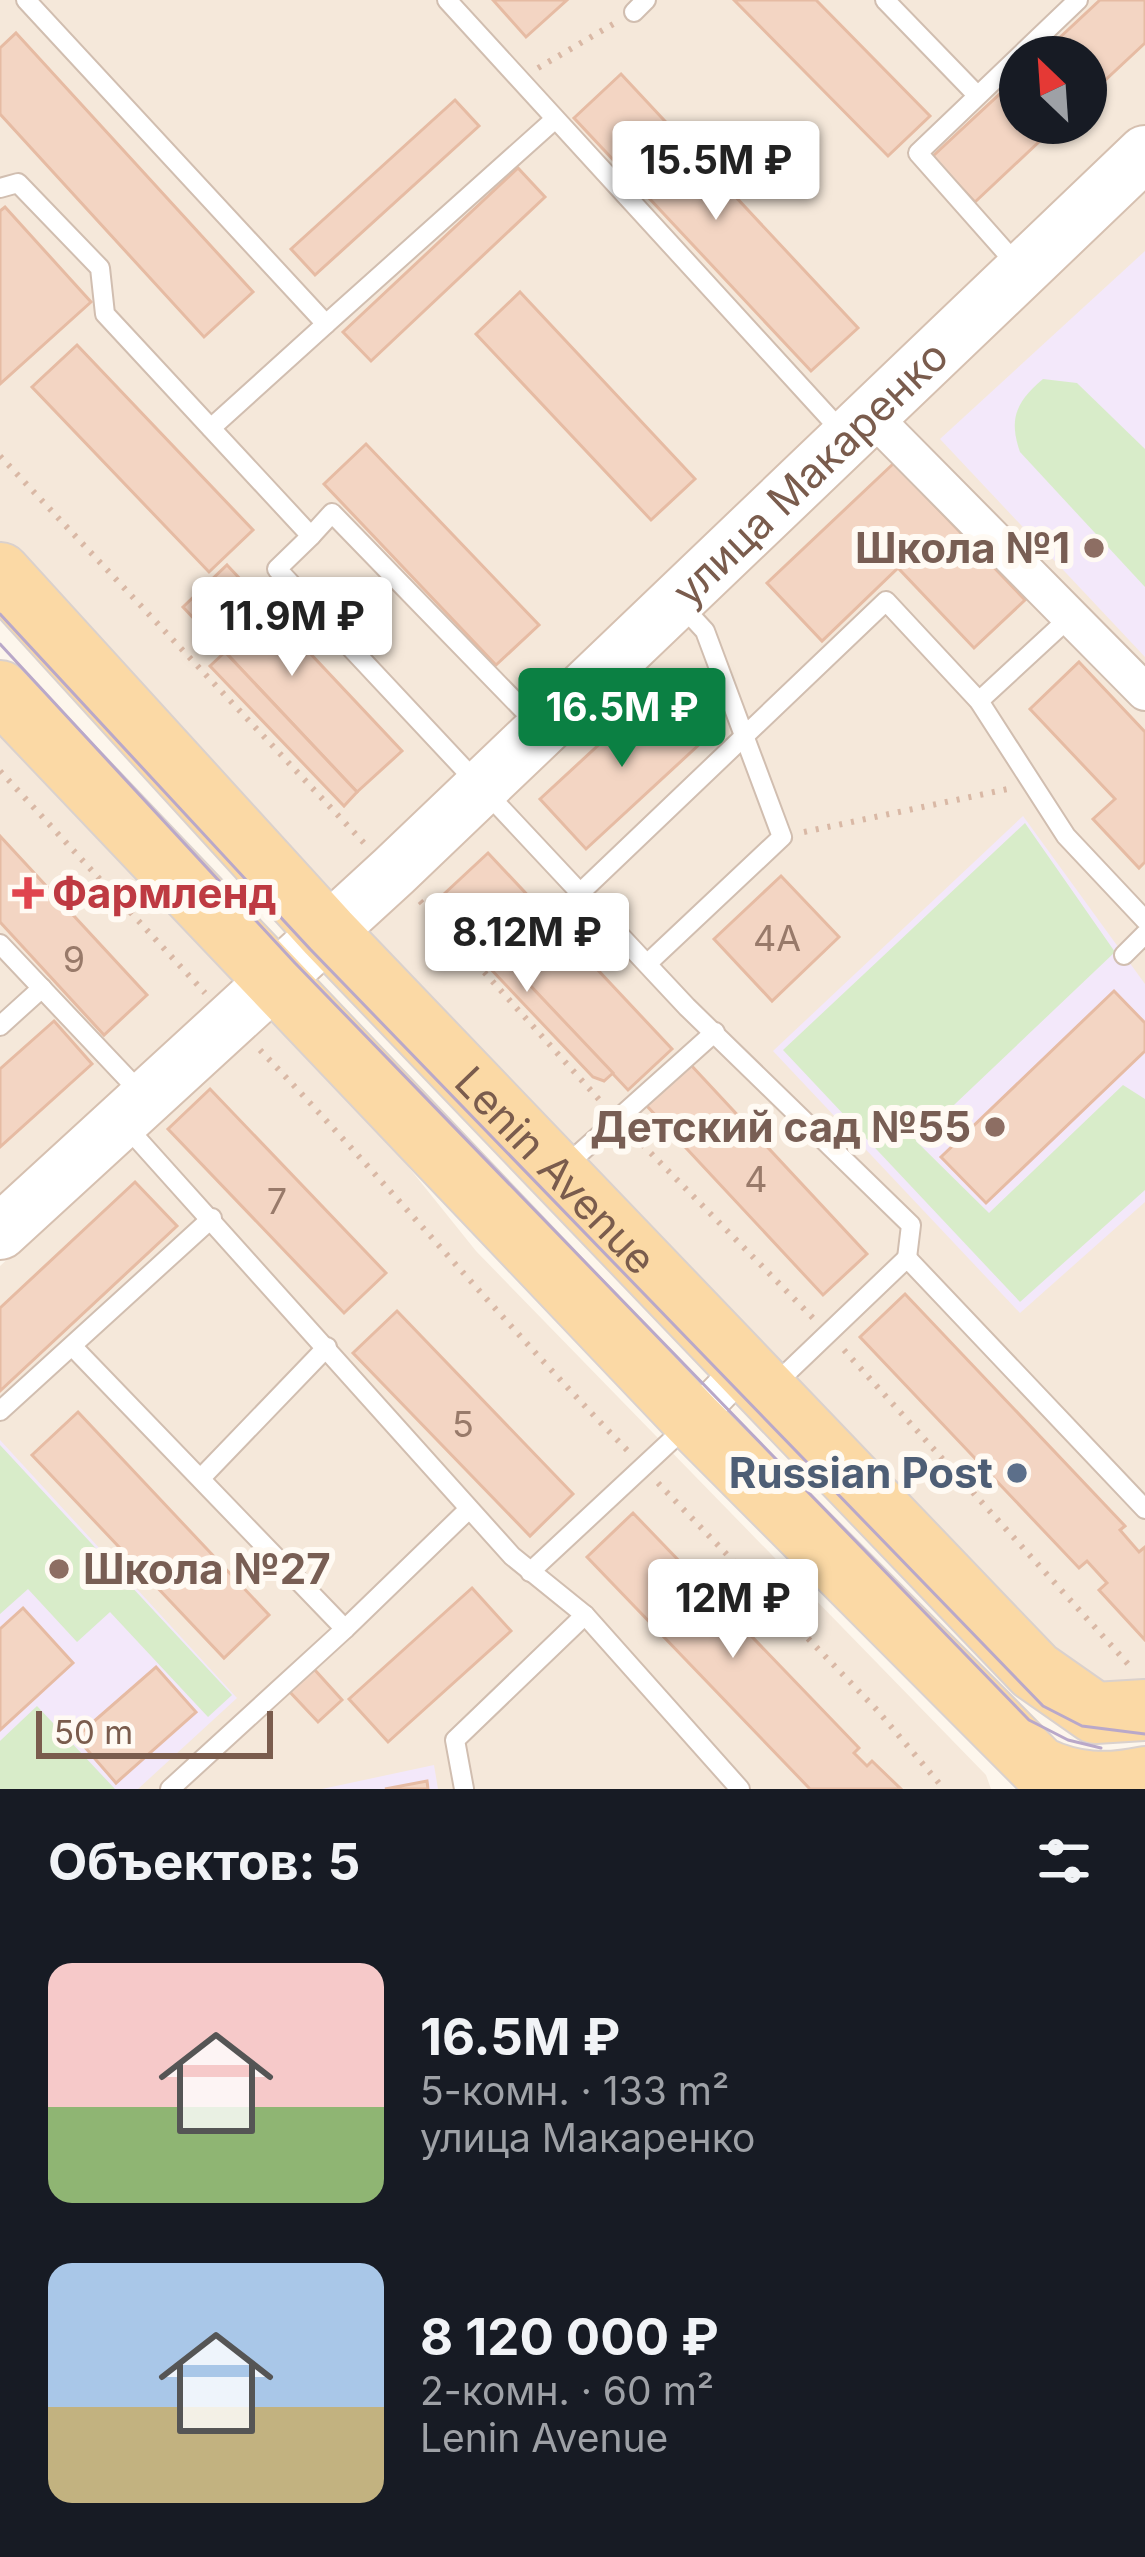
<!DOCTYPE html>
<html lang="ru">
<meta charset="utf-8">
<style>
:root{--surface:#171b24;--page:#242831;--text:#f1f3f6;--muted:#9ea1a6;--accent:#0b8043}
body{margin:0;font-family:Inter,sans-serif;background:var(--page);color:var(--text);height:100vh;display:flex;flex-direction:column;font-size:45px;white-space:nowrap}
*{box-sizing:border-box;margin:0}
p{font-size:39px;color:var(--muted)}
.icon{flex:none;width:66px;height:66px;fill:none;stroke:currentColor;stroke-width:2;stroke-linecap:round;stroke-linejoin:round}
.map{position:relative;height:1789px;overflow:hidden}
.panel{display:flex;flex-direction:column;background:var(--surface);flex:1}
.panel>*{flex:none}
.needle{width:78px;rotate:335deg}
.controls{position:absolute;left:999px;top:36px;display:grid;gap:24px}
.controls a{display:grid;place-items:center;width:108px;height:108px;border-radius:50%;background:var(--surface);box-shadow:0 3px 9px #0004;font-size:60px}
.scale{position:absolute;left:36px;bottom:30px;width:237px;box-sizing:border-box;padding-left:12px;border:6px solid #7a5c4d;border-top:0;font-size:33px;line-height:42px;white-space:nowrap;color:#7a5c4d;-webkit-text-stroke:9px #fffaf3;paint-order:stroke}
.price{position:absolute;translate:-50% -102px;padding:0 27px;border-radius:12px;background:#fff;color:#222;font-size:39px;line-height:78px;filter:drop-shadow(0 3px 6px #0008)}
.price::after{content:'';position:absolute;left:50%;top:72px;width:36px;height:27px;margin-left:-18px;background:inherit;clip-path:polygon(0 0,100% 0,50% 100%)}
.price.active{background:var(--accent);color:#fff}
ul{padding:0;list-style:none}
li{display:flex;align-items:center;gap:36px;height:300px;padding:0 48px}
li span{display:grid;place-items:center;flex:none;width:336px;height:240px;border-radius:24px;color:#555}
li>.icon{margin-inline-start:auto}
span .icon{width:144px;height:144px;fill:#fffc;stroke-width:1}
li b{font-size:51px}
h2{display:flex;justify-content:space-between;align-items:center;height:144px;padding:0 48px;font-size:51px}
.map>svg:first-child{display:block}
</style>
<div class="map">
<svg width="1145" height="1789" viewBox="0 0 1145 1789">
<rect width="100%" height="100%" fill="#fdf6ec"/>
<g fill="#f5e8da" fill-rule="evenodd">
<path d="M 0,0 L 1145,0 L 1145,135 L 344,892 L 326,889 L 307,873 L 0,542 ZM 1020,57 L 1086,57 L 1086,123 L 1020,123 Z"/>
<polygon points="1145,182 1145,1693 1098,1682 1032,1647 368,929"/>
<polygon points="0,722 237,976 0,1199"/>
<polygon points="269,1022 281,1022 301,1033 476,1251 986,1775 991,1789 0,1789 0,1266"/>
</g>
<g fill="#f3e8fa">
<polygon points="1145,251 1145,657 940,439"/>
<polygon points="1023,816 1145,984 1145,1202 1020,1313 773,1051"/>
<polygon points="0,1440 237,1698 138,1789 0,1789"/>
<polygon points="434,1765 438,1789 322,1789"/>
</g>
<g fill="#d8ecc9">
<path d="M 1043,379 L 1077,383 L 1145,449 L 1145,587 L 1020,452 C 1008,418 1017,401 1043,379 Z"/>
<polygon points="1025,823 1115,952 916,1141 989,1213 1123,1085 1145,1099 1145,1190 1020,1302 783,1050"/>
<polygon points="0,1445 232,1695 208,1717 110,1612 77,1642 28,1589 0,1614"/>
<polygon points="37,1706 115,1789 0,1789 0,1741"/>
</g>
<g fill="#f3d5c3" stroke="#e6bba3" stroke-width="3">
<polygon points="493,0 567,0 526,37"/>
<polygon points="734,0 816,0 930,116 888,156"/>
<polygon points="1100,0 1145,0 1145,43 1086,98 1086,57 1039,57"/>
<polygon points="16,33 253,292 204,337 0,114 0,48"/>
<polygon points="621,74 858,328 811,371 574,118"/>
<polygon points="1020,75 1020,123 1059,123 975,202 932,157"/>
<polygon points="455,100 479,126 315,275 291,249"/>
<polygon points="518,168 545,197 371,361 343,332"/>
<polygon points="5,207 91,302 0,384 0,211"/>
<polygon points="520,292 695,479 651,520 476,334"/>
<polygon points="77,345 253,530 209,572 32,387"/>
<polygon points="366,444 539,625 496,665 324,484"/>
<polygon points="894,463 1025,600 974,648 898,568 822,641 767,583"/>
<polygon points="227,565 402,751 357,792 183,607"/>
<polygon points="225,652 357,792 344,806 210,666"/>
<polygon points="1079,662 1145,732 1145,862 1139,868 1093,819 1115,799 1030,709"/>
<polygon points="657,691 703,741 586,849 540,799"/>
<polygon points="0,836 147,995 104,1035 0,922"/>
<polygon points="488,853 672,1049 628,1090 444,894"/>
<polygon points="781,876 839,937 772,1001 714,939"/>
<polygon points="455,906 613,1073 604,1081 593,1077 448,924 446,915"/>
<polygon points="1114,991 1145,1023 1145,1051 986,1203 941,1157"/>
<polygon points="54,1021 92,1064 0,1147 0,1069"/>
<polygon points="690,1064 867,1254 823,1295 646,1105"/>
<polygon points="210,1089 386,1273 344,1313 168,1129"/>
<polygon points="135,1182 177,1226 0,1391 0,1308"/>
<polygon points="905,1294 1125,1526 1120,1530 1139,1552 1145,1547 1145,1640 1099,1590 1107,1583 1087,1561 1079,1568 860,1337"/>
<polygon points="397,1311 573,1494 530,1536 353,1353"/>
<polygon points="78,1412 269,1615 224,1658 32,1455"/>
<polygon points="633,1513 859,1748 854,1753 867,1766 872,1761 901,1789 810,1789 587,1557"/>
<polygon points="472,1588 511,1631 388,1742 349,1699"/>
<polygon points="23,1608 73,1663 0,1730 0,1629"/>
<polygon points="156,1667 196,1712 116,1783 76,1737"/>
<polygon points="314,1669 342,1700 318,1722 289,1691"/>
<polygon points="427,1781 428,1789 385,1789"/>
</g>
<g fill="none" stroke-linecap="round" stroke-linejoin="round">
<g stroke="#d1beb0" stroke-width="22">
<g id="lane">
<polyline points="26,0 326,324 554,120"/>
<polyline points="447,0 845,435"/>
<polyline points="885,0 975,93"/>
<polyline points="634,12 646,0"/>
<polyline points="0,188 18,183 100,268 105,314 311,536 277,569 687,1007 911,1225 907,1258"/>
<polyline points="1019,267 918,153 1078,0"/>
<polyline points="211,428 326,324"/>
<polyline points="311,536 332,513 537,724"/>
<polyline points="979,701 1069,618"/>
<polyline points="581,892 886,601 979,701 1066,836 1145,920"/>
<polyline points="0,944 141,1093"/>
<polyline points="1124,955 1145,934"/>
<polyline points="648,963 782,837 705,631 681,605"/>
<polyline points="0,1026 42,988"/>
<polyline points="124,1124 512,1556 585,1615 740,1789"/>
<polyline points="562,1169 715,1032"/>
<polyline points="73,1347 345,1629 469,1509"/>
<polyline points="771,1388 907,1258 1145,1509"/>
<polyline points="0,1411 212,1218"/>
<polyline points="201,1478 327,1347"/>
<polyline points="530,1572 689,1424"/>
<polyline points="170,1789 345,1629"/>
<polyline points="464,1789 455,1740 585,1615"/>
</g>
</g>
<g stroke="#d1beb0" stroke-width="40">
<g id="street">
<polyline points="871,415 1145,692"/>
<polyline points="693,1420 744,1367"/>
</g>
</g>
<g stroke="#d6c0b0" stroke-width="58">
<g id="secondary">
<path id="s1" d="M 0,1232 L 394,871 L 1145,153"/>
</g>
</g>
<g stroke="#dad1cd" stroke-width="64">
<g id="primary">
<path id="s2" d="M 0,573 L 328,933 L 1035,1671 L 1095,1713 L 1145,1710"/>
<path d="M 0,691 L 693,1420 L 1039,1767 C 1074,1784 1107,1785 1145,1777"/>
</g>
</g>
<g stroke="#d9b8a5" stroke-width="6" stroke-dasharray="3 9" stroke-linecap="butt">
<polyline points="538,68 615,23"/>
<polyline points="0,456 364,843"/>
<polyline points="0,771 205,993"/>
<polyline points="804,832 1008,789"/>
<polyline points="420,901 604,1105"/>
<path d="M 260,1050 C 386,1181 501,1321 628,1451"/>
<polyline points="634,1136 814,1319"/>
<polyline points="844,1350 1129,1665"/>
<polyline points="658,1483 877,1710 944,1789"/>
</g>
<use href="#lane" stroke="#fff" stroke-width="18"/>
<use href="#street" stroke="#fff" stroke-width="36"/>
<use href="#secondary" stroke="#fff" stroke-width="54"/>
<use href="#primary" stroke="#fbd9a5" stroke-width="60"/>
<g stroke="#b9a8c9" stroke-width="3">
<polyline points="0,614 310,949 1043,1706 1082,1726 1145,1734"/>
<polyline points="0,644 295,963 1029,1720 1068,1740 1101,1748"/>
</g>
</g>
<g fill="#8d6e63" stroke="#fffaf3" stroke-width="4.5">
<circle cx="1094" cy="548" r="12"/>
<circle cx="995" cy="1127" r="12"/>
<circle cx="59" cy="1569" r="12"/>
</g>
<path fill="#e0444e" stroke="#fffaf3" stroke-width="4.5" d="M22 875h12v12h12v12h-12v12h-12v-12h-12v-12h12z"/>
<circle fill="#5c6f8a" stroke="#fffaf3" stroke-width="4.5" cx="1017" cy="1473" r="12"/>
<g text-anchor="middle" stroke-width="12" stroke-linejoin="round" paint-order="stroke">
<g font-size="36" fill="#987a6a">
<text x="777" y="951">4А</text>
<text x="74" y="972">9</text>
<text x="756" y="1192">4</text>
<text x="277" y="1214">7</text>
<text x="463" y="1437">5</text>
</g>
<g font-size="42" fill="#7a5c4d" stroke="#fffaf3">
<text dy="15" stroke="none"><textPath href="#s1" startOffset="1110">улица Макаренко</textPath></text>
<text dy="15" stroke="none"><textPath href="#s2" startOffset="816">Lenin Avenue</textPath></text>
</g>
<g font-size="42" font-weight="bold" fill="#785e54" stroke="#fffaf3" text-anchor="end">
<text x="1070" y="563">Школа №1</text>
<text x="971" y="1142">Детский сад №55</text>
<text x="83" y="1584" text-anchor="start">Школа №27</text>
</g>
<g font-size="42" font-weight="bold" fill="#be3a42" stroke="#fffaf3" text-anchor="start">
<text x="52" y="908">Фармленд</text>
</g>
<g font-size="42" font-weight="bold" fill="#4e5e75" stroke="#fffaf3" text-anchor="end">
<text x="993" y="1488">Russian Post</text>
</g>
</g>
</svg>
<div class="controls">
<a><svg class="needle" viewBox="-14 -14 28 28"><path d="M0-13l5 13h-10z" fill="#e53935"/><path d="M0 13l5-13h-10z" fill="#9ea1a6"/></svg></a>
</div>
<div class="scale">50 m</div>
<b class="price" style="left:716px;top:223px">15.5M ₽</b>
<b class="price" style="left:292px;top:679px">11.9M ₽</b>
<b class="price active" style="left:622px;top:770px">16.5M ₽</b>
<b class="price" style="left:527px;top:995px">8.12M ₽</b>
<b class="price" style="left:733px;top:1661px">12M ₽</b>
</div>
<section class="panel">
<h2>Объектов: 5<svg class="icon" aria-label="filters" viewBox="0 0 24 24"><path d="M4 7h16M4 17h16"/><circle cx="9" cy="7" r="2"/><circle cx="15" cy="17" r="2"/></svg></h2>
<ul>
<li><span style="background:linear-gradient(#f6c9c9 60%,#8fb573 0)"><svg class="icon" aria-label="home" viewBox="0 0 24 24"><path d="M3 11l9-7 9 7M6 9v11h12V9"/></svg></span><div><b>16.5M ₽</b><p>5-комн. · 133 m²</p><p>улица Макаренко</p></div></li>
<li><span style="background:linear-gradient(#a9c7e8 60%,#c2b280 0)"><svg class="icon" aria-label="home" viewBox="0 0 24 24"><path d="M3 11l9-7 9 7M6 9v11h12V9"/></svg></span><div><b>8 120 000 ₽</b><p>2-комн. · 60 m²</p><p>Lenin Avenue</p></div></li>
</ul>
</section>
